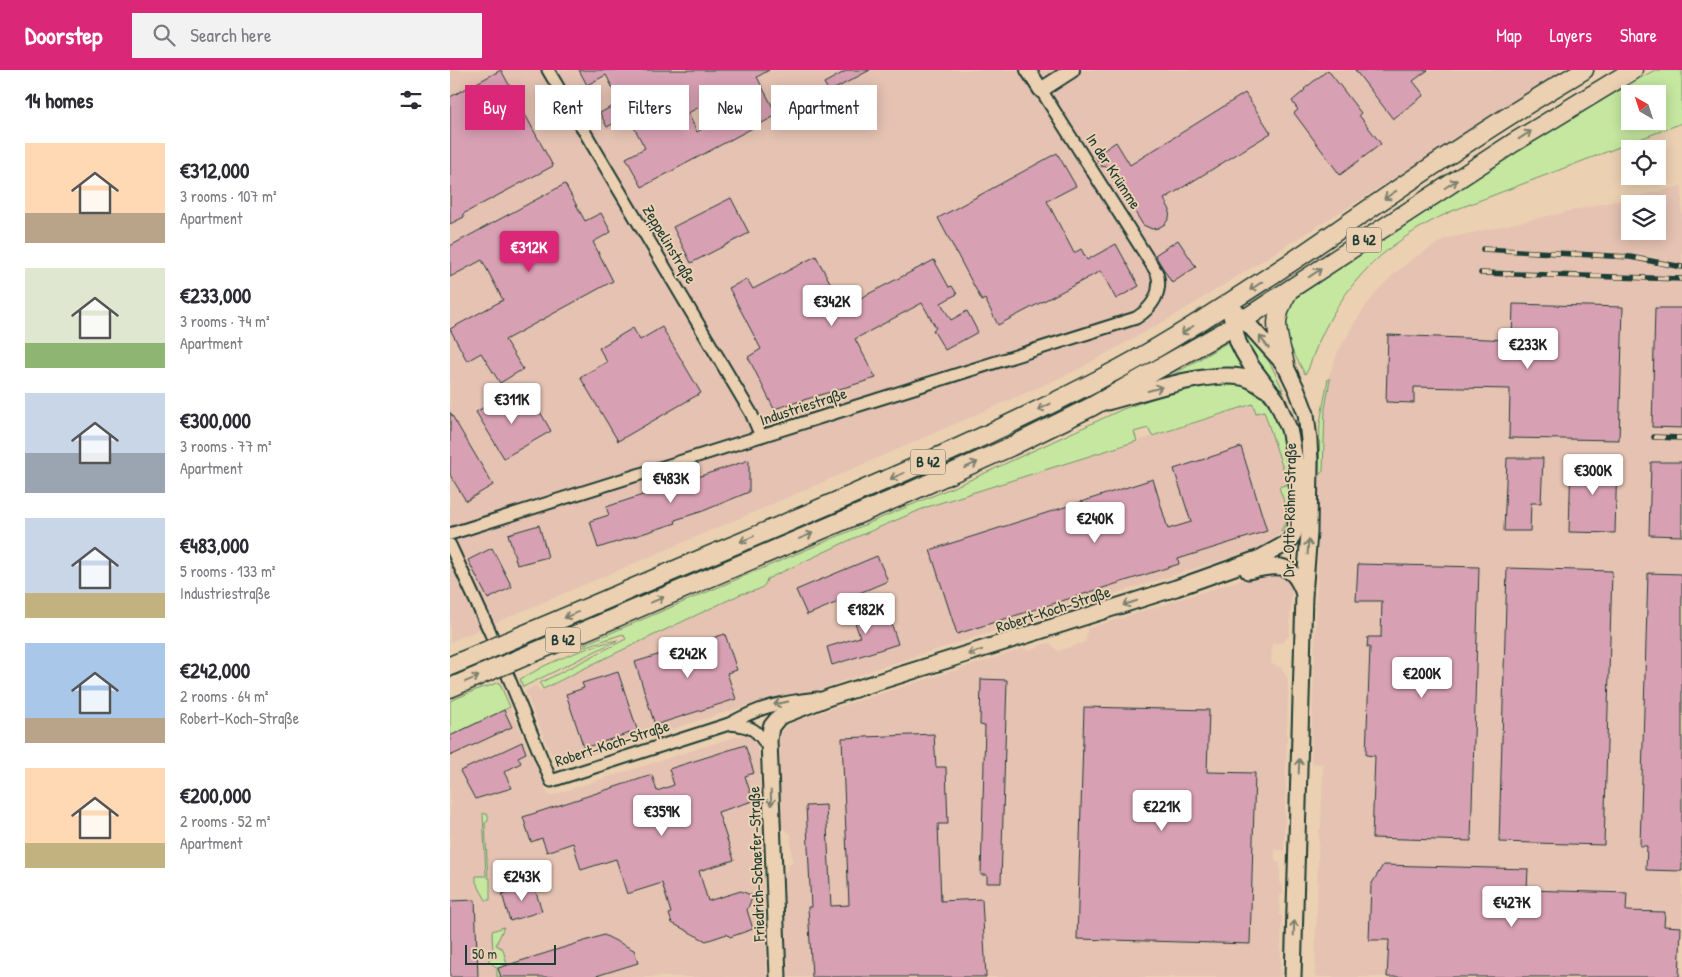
<!DOCTYPE html>
<meta charset="utf-8">
<style>
:root{--surface:#fff;--page:#f2f2f3;--text:#2b2b33;--muted:#7c7c81;--accent:#db2777}
body{margin:0;font-family:"Patrick Hand",sans-serif;background:var(--page);color:var(--text);height:100vh;display:flex;flex-direction:column;font-size:19px;white-space:nowrap}
*{box-sizing:border-box;margin:0}
p{font-size:16px;color:var(--muted)}
.icon{flex:none;width:28px;height:28px;fill:none;stroke:currentColor;stroke-width:2;stroke-linecap:round;stroke-linejoin:round}
.map{position:relative;flex:1;overflow:hidden}
.details{display:flex;flex-direction:column;background:var(--surface);width:450px}
.details>*{flex:none}
.banner{position:absolute;left:15px;top:15px;width:475px;height:45px;display:flex;gap:10px}
.needle{width:32px;rotate:321deg}
.controls{position:absolute;left:1171px;top:15px;display:grid;gap:10px}
.controls a{display:grid;place-items:center;width:45px;height:45px;border-radius:0px;background:var(--surface);box-shadow:0 2px 12px #0003;font-size:25px}
.scale{position:absolute;left:15px;bottom:12px;width:91px;box-sizing:border-box;padding-left:5px;border:2px solid #1f3d34;border-top:0;font-size:14px;line-height:18px;white-space:nowrap;color:#1f3d34;-webkit-text-stroke:4px #ebd0b2;paint-order:stroke}
.price{position:absolute;translate:-50% -42px;padding:0 11px;border-radius:5px;background:#fff;color:#222;font-size:16px;line-height:32px;filter:drop-shadow(0 1px 2px #0008)}
.price::after{content:'';position:absolute;left:50%;top:30px;width:15px;height:11px;margin-left:-8px;background:inherit;clip-path:polygon(0 0,100% 0,50% 100%)}
.price.current{background:var(--accent);color:#fff}
ul{padding:0;list-style:none}
li{display:flex;align-items:center;gap:15px;height:125px;padding:0 25px}
li span{display:grid;place-items:center;flex:none;width:140px;height:100px;border-radius:0px;color:#555}
li>.icon{margin-inline-start:auto}
span .icon{width:60px;height:60px;fill:#fffc;stroke-width:1}
li b{font-size:21px}
h2{display:flex;justify-content:space-between;align-items:center;height:60px;padding:0 25px;font-size:21px}
.pill{padding:0 18px;border-radius:0px;background:var(--surface);box-shadow:0 2px 12px #0003;font-size:18px;line-height:45px}
.pill.current{background:var(--accent);color:#fff}
header{display:flex;align-items:center;gap:30px;box-sizing:border-box;height:70px;padding:0 25px;background:var(--accent);color:#fff}
header strong{font-size:24px}
nav{display:flex;gap:28px;margin-inline-start:auto;font-size:18px}
.search{width:350px;height:45px;background:var(--page);display:flex;align-items:center;gap:12px;box-sizing:border-box;padding:0 18px;border-radius:0px;color:var(--muted);font-size:19px}
main{display:flex;flex:1;min-height:0}
.map>svg:first-child{display:block}
</style>
<header>
<strong>Doorstep</strong>
<div class="search"><svg class="icon" aria-label="search" viewBox="0 0 24 24"><circle cx="10" cy="10" r="6"/><path d="M15 15l6 6"/></svg>Search here</div>
<nav><a>Map</a><a>Layers</a><a>Share</a></nav>
</header>
<main>
<section class="details">
<h2>14 homes<svg class="icon" aria-label="filters" viewBox="0 0 24 24"><path d="M4 7h16M4 17h16"/><circle cx="9" cy="7" r="2"/><circle cx="15" cy="17" r="2"/></svg></h2>
<ul>
<li><span style="background:linear-gradient(#ffd9b3 70%,#b9a48a 0)"><svg class="icon" aria-label="home" viewBox="0 0 24 24"><path d="M3 11l9-7 9 7M6 9v11h12V9"/></svg></span><div><b>€312,000</b><p>3 rooms · 107 m²</p><p>Apartment</p></div></li>
<li><span style="background:linear-gradient(#dfe7d0 75%,#8fb573 0)"><svg class="icon" aria-label="home" viewBox="0 0 24 24"><path d="M3 11l9-7 9 7M6 9v11h12V9"/></svg></span><div><b>€233,000</b><p>3 rooms · 74 m²</p><p>Apartment</p></div></li>
<li><span style="background:linear-gradient(#c9d6e8 60%,#9aa5b1 0)"><svg class="icon" aria-label="home" viewBox="0 0 24 24"><path d="M3 11l9-7 9 7M6 9v11h12V9"/></svg></span><div><b>€300,000</b><p>3 rooms · 77 m²</p><p>Apartment</p></div></li>
<li><span style="background:linear-gradient(#c9d6e8 75%,#c2b280 0)"><svg class="icon" aria-label="home" viewBox="0 0 24 24"><path d="M3 11l9-7 9 7M6 9v11h12V9"/></svg></span><div><b>€483,000</b><p>5 rooms · 133 m²</p><p>Industriestraße</p></div></li>
<li><span style="background:linear-gradient(#a9c7e8 75%,#b9a48a 0)"><svg class="icon" aria-label="home" viewBox="0 0 24 24"><path d="M3 11l9-7 9 7M6 9v11h12V9"/></svg></span><div><b>€242,000</b><p>2 rooms · 64 m²</p><p>Robert-Koch-Straße</p></div></li>
<li><span style="background:linear-gradient(#ffd9b3 75%,#c2b280 0)"><svg class="icon" aria-label="home" viewBox="0 0 24 24"><path d="M3 11l9-7 9 7M6 9v11h12V9"/></svg></span><div><b>€200,000</b><p>2 rooms · 52 m²</p><p>Apartment</p></div></li>
</ul>
</section>
<div class="map">
<svg width="1232" height="907" viewBox="0 0 1232 907">
<rect width="100%" height="100%" fill="#ebd0b2"/>
<filter id="ink" filterUnits="userSpaceOnUse"><feTurbulence type="fractalNoise" baseFrequency=".02" numOctaves="2"/><feDisplacementMap in="SourceGraphic" scale="10" xChannelSelector="R" yChannelSelector="G"/><feConvolveMatrix kernelMatrix="1 2 1 2 8 2 1 2 1" color-interpolation-filters="sRGB"/></filter>
<g filter="url(#ink)">
<g fill="#e5c2b2" fill-rule="evenodd">
<polygon points="0,0 1118,0 722,247 623,302 318,436 0,572"/>
<path d="M 1232,116 L 1232,907 L 865,907 L 869,759 L 871,759 L 873,694 L 861,693 L 869,455 L 870,353 L 877,312 L 887,284 L 905,252 L 927,221 L 944,204 L 963,189 L 995,169 ZM 1180,134 L 1208,134 L 1208,161 L 1180,161 Z"/>
<polygon points="816,331 823,341 839,398 839,448 832,462 807,479 434,596 347,628 342,624 327,626 124,690 101,683 99,680 75,621 86,615 90,621 147,592 291,524 313,517 316,513 316,510 402,469 477,437"/>
<polygon points="819,503 829,504 837,508 841,515 842,521 839,565 833,572 822,574 821,594 830,597 834,602 837,607 838,619 834,780 825,780 825,792 830,793 830,815 833,815 833,823 830,826 829,845 832,846 830,907 338,907 334,803 337,801 337,796 342,793 341,764 332,757 329,674 331,663 339,655 344,651 576,578 577,581 588,578 590,575 600,573 608,581 633,573 636,572 637,559 803,506"/>
<polygon points="60,637 99,726 288,666 297,665 303,668 307,676 309,685 317,907 0,907 0,666"/>
</g>
<g fill="#c5e7a0" stroke="#72926a" fill-rule="evenodd">
<path d="M 1205,0 L 1232,0 L 1232,53 L 1002,141 C 928,175 884,222 858,300 L 855,304 C 845,285 831,265 836,243 C 837,238 841,233 844,229 C 962,149 1079,68 1205,0 ZM 1180,24 L 1208,24 L 1208,51 L 1180,51 Z"/>
<path d="M 793,264 C 811,269 825,304 833,320 L 830,319 L 800,283 Z"/>
<polygon points="783,269 806,307 711,312"/>
<polygon points="878,309 880,309 875,339 873,401 869,405 870,353"/>
<path d="M 765,313 C 783,313 798,314 812,327 C 836,349 851,434 832,462 L 831,460 C 841,446 834,432 829,417 L 838,414 L 814,341 L 806,343 L 803,334 L 702,366 L 698,358 L 684,362 L 687,371 L 477,437 L 402,469 L 317,509 C 315,521 301,521 291,524 L 147,592 L 93,619 L 90,613 L 176,569 L 173,564 L 124,580 L 123,579 L 520,410 L 673,339 L 716,324 Z"/>
<path d="M 168,570 L 73,617 L 70,609 C 78,605 86,601 94,596 C 116,586 145,574 168,570 Z"/>
<polygon points="49,612 60,637 0,666 0,631 33,617 34,618"/>
<polygon points="33,743 38,745 38,751 35,753 38,808 40,808 40,830 36,830 26,812 26,806 36,806"/>
<polygon points="54,857 46,875 53,879 57,895 48,898 51,907 47,907 47,898 38,890 43,886 42,861"/>
</g>
<g fill="#d8a0b3" stroke="#1f3d34" fill-rule="evenodd">
<polygon points="51,0 103,96 13,144 14,147 0,154 0,27"/>
<path d="M 129,0 L 319,0 L 307,7 L 327,45 L 192,117 L 176,88 L 195,78 L 178,46 L 157,57 L 150,43 L 170,32 L 156,5 L 137,15 ZM 259,32 L 268,50 L 247,62 L 238,43 Z"/>
<polygon points="398,0 420,0 379,22 374,13"/>
<polygon points="878,0 911,43 909,45 931,74 890,105 844,43 848,40 842,31 855,20 854,19"/>
<polygon points="905,0 978,0 963,11 974,25 943,49"/>
<polygon points="795,23 821,63 714,129 720,140 719,148 715,154 708,158 702,159 693,155 663,106 655,96 652,97 645,86 666,72 680,95"/>
<polygon points="607,83 626,116 597,131 624,183 631,179 637,190 666,174 689,216 666,229 651,201 548,255 535,229 532,231 488,148"/>
<polygon points="115,114 135,151 151,143 161,162 143,172 163,211 55,270 73,299 50,313 31,283 17,291 0,259 53,230 32,190 0,207 0,176"/>
<polygon points="281,128 299,163 241,193 223,157"/>
<polygon points="728,170 746,197 722,213 705,185"/>
<polygon points="366,186 393,237 484,190 499,217 502,216 507,224 491,233 501,250 517,241 528,262 495,280 483,260 486,258 472,233 405,269 426,308 324,339 298,287 311,279 279,218 297,209 303,219"/>
<polygon points="1063,234 1173,237 1169,370 1059,368 1060,319 964,317 964,333 936,332 938,265 1062,270"/>
<polygon points="1205,238 1232,238 1232,358 1202,357"/>
<polygon points="212,257 251,323 168,371 130,307 157,292 149,278 183,258 190,270"/>
<polygon points="56,324 67,343 85,333 101,361 54,388 26,342"/>
<polygon points="0,342 43,415 16,431 0,405"/>
<polygon points="791,377 817,461 728,489 729,494 507,564 480,480 703,409 718,459 741,452 724,399"/>
<polygon points="1057,388 1093,388 1091,433 1081,433 1080,461 1054,461"/>
<polygon points="1121,388 1167,390 1165,463 1119,462"/>
<polygon points="299,390 299,422 253,441 225,450 226,453 148,478 140,451 159,445 156,437"/>
<polygon points="1201,392 1232,392 1232,466 1199,465"/>
<polygon points="89,455 98,487 67,495 58,464"/>
<polygon points="42,478 62,517 38,529 18,490"/>
<polygon points="427,486 438,511 357,545 346,520"/>
<polygon points="908,494 1029,497 1021,771 922,768 925,686 916,685 920,577 917,577 918,567 931,567 932,531 906,531"/>
<polygon points="1057,498 1162,501 1154,775 1049,772"/>
<polygon points="1198,503 1232,504 1232,801 1196,800 1197,776 1190,776"/>
<polygon points="435,533 448,574 382,595 377,577 410,567 402,544"/>
<polygon points="275,564 287,600 277,603 286,629 205,655 185,592"/>
<polygon points="168,602 188,662 183,662 134,678 116,624 134,618 132,613"/>
<polygon points="531,609 557,610 551,813 537,813 537,805 531,805 535,656 530,655"/>
<polygon points="634,637 759,640 757,702 805,703 800,874 627,869"/>
<polygon points="54,640 62,657 0,686 0,666"/>
<polygon points="484,664 486,697 496,697 498,754 488,754 491,831 532,829 536,907 362,907 358,837 361,837 356,736 376,735 381,836 399,835 392,668"/>
<polygon points="72,672 76,683 68,687 71,693 54,702 62,718 25,729 10,701"/>
<polygon points="295,675 304,703 295,706 303,731 268,742 284,790 249,801 258,831 291,821 303,826 297,840 303,859 280,867 277,864 256,871 222,853 219,844 221,843 212,813 177,824 166,789 131,800 123,773 97,782 92,768 81,772 73,747 202,705 207,721 224,715 219,699"/>
<polygon points="933,795 1078,799 1077,820 1177,823 1176,841 1215,842 1214,856 1231,857 1229,907 937,907 939,870 919,870 921,815"/>
<polygon points="83,813 92,841 60,851 52,824"/>
<polygon points="25,830 28,907 0,907 0,831"/>
<polygon points="154,865 184,880 188,893 143,907 51,907 48,898"/>
</g>
<g fill="none" stroke-linecap="round" stroke-linejoin="round">
<g stroke="#1f3d34" stroke-width="15">
<g id="minor">
<polyline points="98,0 301,343 311,366"/>
<path d="M 0,464 L 686,248 C 702,238 713,222 707,203 L 591,20"/>
<path d="M 0,475 L 40,562 L 101,711 L 279,654 C 312,636 331,632 368,628"/>
<path d="M 279,654 C 302,656 307,659 319,679"/>
</g>
</g>
<g stroke="#1f3d34" stroke-width="18">
<polyline id="tertiary" points="578,0 591,20 622,0"/>
</g>
<g stroke="#1f3d34" stroke-width="19">
<g id="secondary">
<polyline points="787,242 835,295 847,320 856,344 859,370 860,392 859,463 854,525 843,907"/>
<path d="M 657,332 C 692,323 755,301 791,307 C 800,308 808,314 815,319"/>
<path d="M 798,501 C 827,494 843,491 854,524"/>
<polyline points="328,907 319,670 321,657 329,647 380,627 726,518 810,488 839,472 844,463 846,457 848,426 846,395 839,359 826,329 802,297 793,282 788,272 778,234"/>
</g>
</g>
<g stroke="#1f3d34" stroke-width="21">
<g id="primary">
<path d="M 835,295 C 828,263 820,252 838,222"/>
<path d="M 56,572 C 136,539 214,504 294,471 C 420,417 547,364 669,299 C 730,266 788,227 846,189 C 941,124 1035,58 1134,0"/>
<polyline points="64,591 451,426 560,377 641,337 784,256 1063,73 1183,0"/>
<polyline points="0,596 36,581"/>
<polyline points="0,618 44,599"/>
</g>
</g>
<use href="#minor" stroke="#ebd0b2" stroke-width="11"/>
<use href="#tertiary" stroke="#ebd0b2" stroke-width="14"/>
<use href="#secondary" stroke="#ebd0b2" stroke-width="15"/>
<use href="#primary" stroke="#ebd0b2" stroke-width="18"/>
<g stroke="#1f3d34" stroke-width="5.5">
<g id="rail">
<polyline points="1033,179 1180,187 1232,197"/>
<polyline points="1031,203 1232,209"/>
<polyline points="1204,367 1232,368"/>
</g>
</g>
<use href="#rail" stroke="#ebd0b2" stroke-width="4" stroke-dasharray="11" stroke-linecap="butt"/>
<g stroke="#1f3d34" stroke-width="21" stroke-linecap="butt">
<g id="primary-bridge">
<polyline points="36,581 56,572"/>
<polyline points="44,599 64,591"/>
</g>
</g>
<use href="#primary-bridge" stroke="#ebd0b2" stroke-width="18"/>
</g>
<defs><path id="oneway-shaft" d="M-6 0H5M1.5-3L5.5 0L1.5 3" fill="none" stroke-width="1.6" stroke-linecap="round" stroke-linejoin="round" transform="scale(1.25)"/></defs>
<g stroke="#7b7f6d">
<use href="#oneway-shaft" transform="translate(1075 65) rotate(-33)"/>
<use href="#oneway-shaft" transform="translate(1001 114) rotate(-32)"/>
<use href="#oneway-shaft" transform="translate(940 125) rotate(146)"/>
<use href="#oneway-shaft" transform="translate(865 203) rotate(-34)"/>
<use href="#oneway-shaft" transform="translate(806 216) rotate(146)"/>
<use href="#oneway-shaft" transform="translate(737 260) rotate(148)"/>
<use href="#oneway-shaft" transform="translate(814 272) rotate(-128)"/>
<use href="#oneway-shaft" transform="translate(705 319) rotate(-15)"/>
<use href="#oneway-shaft" transform="translate(594 337) rotate(153)"/>
<use href="#oneway-shaft" transform="translate(521 395) rotate(-24)"/>
<use href="#oneway-shaft" transform="translate(447 406) rotate(156)"/>
<use href="#oneway-shaft" transform="translate(356 466) rotate(-23)"/>
<use href="#oneway-shaft" transform="translate(297 469) rotate(157)"/>
<use href="#oneway-shaft" transform="translate(858 477) rotate(-87)"/>
<use href="#oneway-shaft" transform="translate(207 530) rotate(-23)"/>
<use href="#oneway-shaft" transform="translate(680 533) rotate(162)"/>
<use href="#oneway-shaft" transform="translate(121 545) rotate(157)"/>
<use href="#oneway-shaft" transform="translate(525 582) rotate(162)"/>
<use href="#oneway-shaft" transform="translate(22 609) rotate(-23)"/>
<use href="#oneway-shaft" transform="translate(331 633) rotate(168)"/>
<use href="#oneway-shaft" transform="translate(849 696) rotate(-88)"/>
<use href="#oneway-shaft" transform="translate(321 728) rotate(88)"/>
<use href="#oneway-shaft" transform="translate(844 858) rotate(-88)"/>
</g>
</g>
<g text-anchor="middle" stroke-width="4" stroke-linejoin="round" paint-order="stroke">
<g fill="#ebd0b2" stroke="#5c695a" stroke-width="1">
<rect x="896.5" y="157.5" width="35" height="25" rx="4"/>
<rect x="460.5" y="379.5" width="35" height="25" rx="4"/>
<rect x="95.5" y="557.5" width="35" height="25" rx="4"/>
</g>
<g font-size="15" font-weight="bold" fill="#1f3d34">
<text x="914" y="175">B 42</text>
<text x="478" y="397">B 42</text>
<text x="113" y="575">B 42</text>
</g>
<g font-size="16" fill="#1f3d34" stroke="#ebd0b2">
<text transform="translate(664 101) rotate(57)" y="6">In der Krümme</text>
<text transform="translate(220 174) rotate(59)" y="6">Zeppelinstraße</text>
<text transform="translate(353 336) rotate(-18)" y="6">Industriestraße</text>
<text transform="translate(839 440) rotate(-89)" y="6">Dr.-Otto-Röhm-Straße</text>
<text transform="translate(603 539) rotate(-18)" y="6">Robert-Koch-Straße</text>
<text transform="translate(162 673) rotate(-18)" y="6">Robert-Koch-Straße</text>
<text transform="translate(306 794) rotate(-92)" y="6">Friedrich-Schaefer-Straße</text>
</g>
</g>
</svg>
<div class="controls">
<a><svg class="needle" viewBox="-14 -14 28 28"><path d="M0-13l5 13h-10z" fill="#e53935"/><path d="M0 13l5-13h-10z" fill="#7c7c81"/></svg></a>
<a><svg class="icon" aria-label="locate" viewBox="0 0 24 24"><circle cx="12" cy="12" r="6"/><path d="M12 2v4M12 18v4M2 12h4M18 12h4"/></svg></a>
<a><svg class="icon" aria-label="layers" viewBox="0 0 24 24"><path d="M12 4l9 5-9 5-9-5zM3 14l9 5 9-5"/></svg></a>
</div>
<div class="scale">50 m</div>
<b class="price current" style="left:79px;top:203px">€312K</b>
<b class="price" style="left:382px;top:257px">€342K</b>
<b class="price" style="left:1078px;top:300px">€233K</b>
<b class="price" style="left:62px;top:355px">€311K</b>
<b class="price" style="left:1143px;top:426px">€300K</b>
<b class="price" style="left:221px;top:434px">€483K</b>
<b class="price" style="left:645px;top:474px">€240K</b>
<b class="price" style="left:416px;top:565px">€182K</b>
<b class="price" style="left:238px;top:609px">€242K</b>
<b class="price" style="left:972px;top:629px">€200K</b>
<b class="price" style="left:712px;top:762px">€221K</b>
<b class="price" style="left:212px;top:767px">€359K</b>
<b class="price" style="left:72px;top:832px">€243K</b>
<b class="price" style="left:1062px;top:858px">€427K</b>
<div class="banner">
<a class="pill current">Buy</a>
<a class="pill">Rent</a>
<a class="pill">Filters</a>
<a class="pill">New</a>
<a class="pill">Apartment</a>
</div>
</div>
</main>
